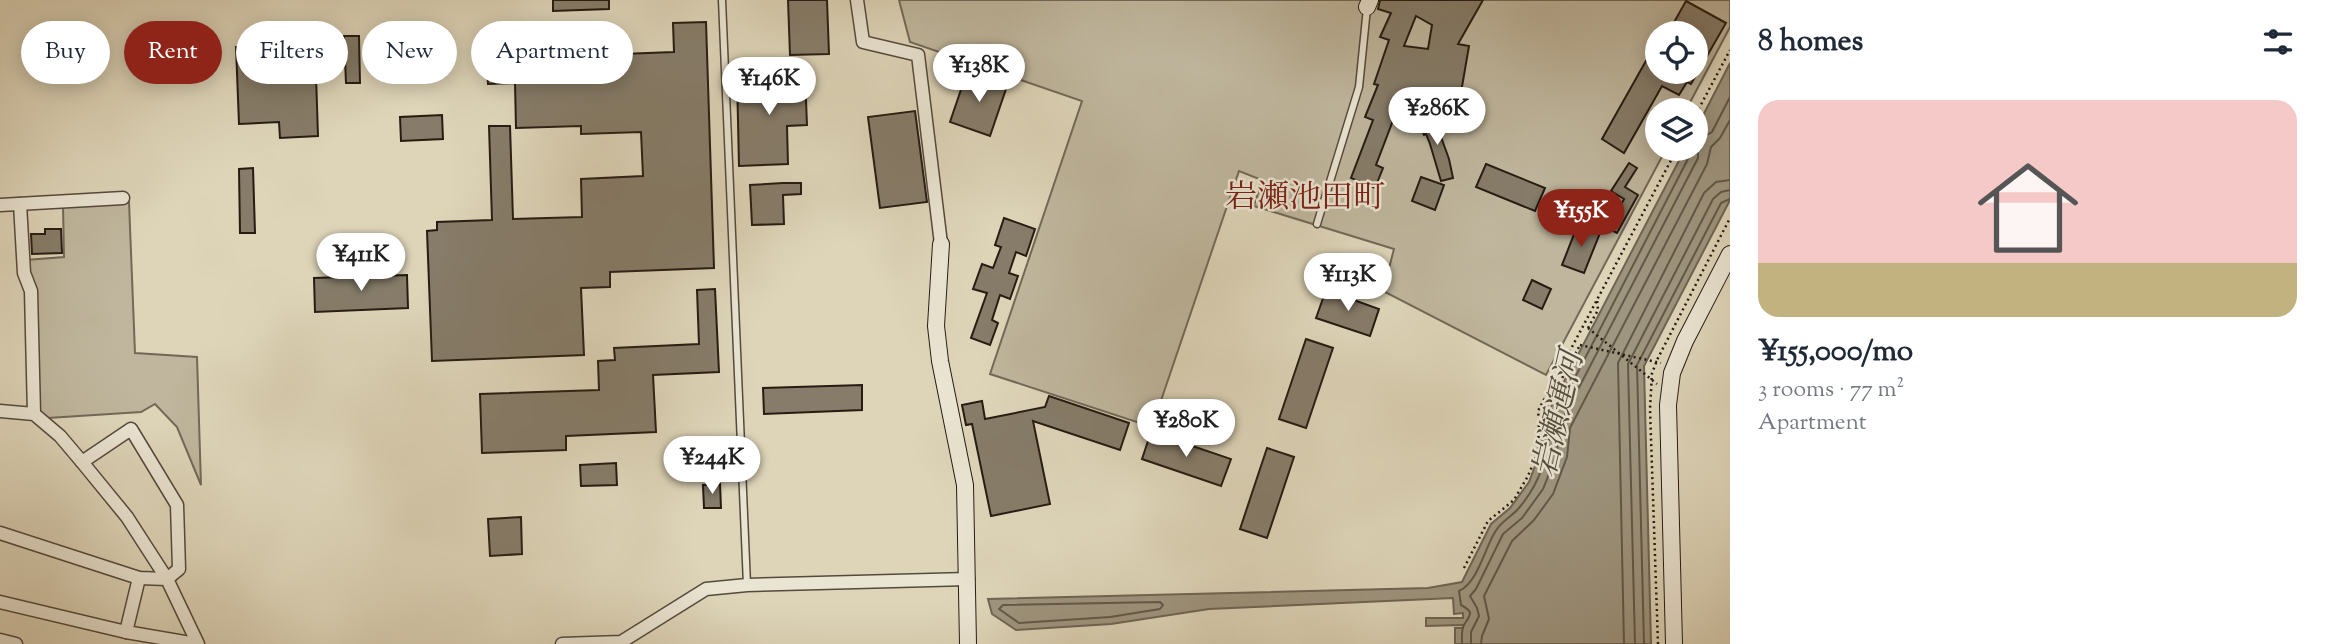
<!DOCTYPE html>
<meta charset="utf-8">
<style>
:root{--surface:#fff;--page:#f2f2f3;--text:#1f2937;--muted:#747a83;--line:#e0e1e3;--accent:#8f2418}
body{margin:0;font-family:"Sorts Mill Goudy","Noto Serif JP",serif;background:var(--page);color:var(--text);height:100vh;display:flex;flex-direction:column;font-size:26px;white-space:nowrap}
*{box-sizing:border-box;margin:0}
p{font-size:23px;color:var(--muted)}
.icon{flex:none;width:38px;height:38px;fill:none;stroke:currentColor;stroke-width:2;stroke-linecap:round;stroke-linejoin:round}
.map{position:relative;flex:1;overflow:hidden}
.panel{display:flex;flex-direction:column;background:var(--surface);width:595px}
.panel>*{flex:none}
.top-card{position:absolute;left:21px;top:21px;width:665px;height:63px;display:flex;gap:14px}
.controls{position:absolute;left:1645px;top:21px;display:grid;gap:14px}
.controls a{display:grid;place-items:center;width:63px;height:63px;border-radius:50%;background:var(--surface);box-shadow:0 4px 18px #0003;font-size:35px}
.price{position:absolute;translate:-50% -60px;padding:0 16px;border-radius:24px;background:#fff;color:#222;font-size:23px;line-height:46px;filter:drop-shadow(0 2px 4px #0008)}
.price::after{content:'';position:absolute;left:50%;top:42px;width:21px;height:16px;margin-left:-10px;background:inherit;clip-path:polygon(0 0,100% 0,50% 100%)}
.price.active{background:var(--accent);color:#fff}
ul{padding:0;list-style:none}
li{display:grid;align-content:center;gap:14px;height:371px;padding:0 28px}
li+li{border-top:2px solid var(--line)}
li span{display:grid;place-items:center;height:217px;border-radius:21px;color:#555}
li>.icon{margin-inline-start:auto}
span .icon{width:126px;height:126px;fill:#fffc;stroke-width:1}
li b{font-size:30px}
h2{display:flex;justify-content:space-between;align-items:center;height:84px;padding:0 28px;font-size:30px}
.tag{padding:0 24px;border-radius:32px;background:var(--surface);box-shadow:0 4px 18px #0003;font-size:24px;line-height:63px}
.tag.active{background:var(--accent);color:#fff}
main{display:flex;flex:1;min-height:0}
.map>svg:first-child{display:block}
</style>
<main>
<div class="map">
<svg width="1730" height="644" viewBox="0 0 1730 644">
<rect width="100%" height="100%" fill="#ded5b9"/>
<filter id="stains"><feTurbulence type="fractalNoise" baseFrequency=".00286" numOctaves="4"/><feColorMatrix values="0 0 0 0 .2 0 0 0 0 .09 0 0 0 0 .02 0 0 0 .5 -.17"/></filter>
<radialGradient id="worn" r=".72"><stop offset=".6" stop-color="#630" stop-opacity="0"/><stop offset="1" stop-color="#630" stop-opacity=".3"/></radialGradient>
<g fill="#bfb69d" stroke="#726958" stroke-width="2" fill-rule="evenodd">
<path d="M 899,0 L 1730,0 L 1730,27 L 1686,110 L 1657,110 L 1657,149 L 1666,149 L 1546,375 L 1383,291 L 1394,249 L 1254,206 L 1262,180 L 1239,171 L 1152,427 L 990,374 L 1082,101 L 910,42 ZM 1657,33 L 1696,33 L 1696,72 L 1657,72 Z"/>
<polygon points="129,202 135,353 197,357 201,485 177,427 155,404 141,412 48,418 37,411 26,260 64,257 63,205"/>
</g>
<polygon fill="#9f9680" stroke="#6f6554" stroke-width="2" points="1730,63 1730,200 1644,366 1651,644 1455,644 1455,628 1463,628 1463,625 1426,626 1426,618 1463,618 1463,613 1454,614 1453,598 1209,609 1111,624 1016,630 992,614 988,599 1428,588 1462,582 1491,524 1510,508 1529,482 1541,450 1543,422 1685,149 1696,149 1696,129"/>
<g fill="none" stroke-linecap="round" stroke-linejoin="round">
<g stroke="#625949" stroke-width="2">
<polygon points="1160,602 1163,605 1160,609 1110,617 1019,623 999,609 1003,605"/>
<path d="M 1462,644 C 1462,638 1461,630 1464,625 C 1471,614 1474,612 1461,605 L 1459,591 C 1478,582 1484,550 1495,532 C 1500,522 1511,517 1518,509 C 1540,484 1548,456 1551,424 L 1690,155 L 1691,149"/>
<polyline points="1471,644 1471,632 1479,616 1477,608 1470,596 1476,589 1503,534 1522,518 1543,489 1557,454 1559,426 1698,158 1698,140 1712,132 1730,97"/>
<polyline points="1481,644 1482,636 1489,619 1484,596 1512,541 1534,520 1553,494 1567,457 1570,428 1707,164 1711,147 1720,138 1730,120"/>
<polyline points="1624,644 1618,363 1704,193 1716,182 1730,180"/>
<polyline points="1635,644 1628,364 1713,199 1721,192 1730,190"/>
<polyline points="1644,644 1637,365 1721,203 1730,199"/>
</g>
</g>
<g fill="#867c69" stroke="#261c12" stroke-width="2" fill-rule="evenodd">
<polygon points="553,0 609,0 609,9 553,11"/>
<polygon points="788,0 827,0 829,54 790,55"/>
<path d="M 1380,0 L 1483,0 L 1458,44 L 1469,46 L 1458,110 L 1419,103 L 1402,97 L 1376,165 L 1383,168 L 1375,188 L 1351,178 L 1373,120 L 1365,117 L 1378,85 L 1374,84 L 1389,40 L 1380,37 L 1391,13 L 1378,9 ZM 1416,16 L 1432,25 L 1428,49 L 1404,46 Z"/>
<polygon points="1686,1 1726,23 1691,84 1687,82 1679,95 1662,86 1624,153 1602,139 1647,59 1657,64 1657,72 1696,72 1696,33 1668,33"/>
<polygon points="706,22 714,268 610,272 610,287 581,288 584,355 432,361 427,231 437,230 437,222 492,220 489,126 510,126 513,219 582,217 581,179 643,176 641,132 581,134 581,126 516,128 515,83 488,84 486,59 674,52 673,23"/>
<polygon points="439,34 440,62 396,63 395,35"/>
<polygon points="344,36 359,36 360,83 346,83"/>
<polygon points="315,45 318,136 280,138 279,122 239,124 236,47"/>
<polygon points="967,72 1007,86 990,136 950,122"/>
<polygon points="805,75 807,125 787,126 788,164 739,166 737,77"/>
<polygon points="915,111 927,202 880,208 868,117"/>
<polygon points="442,115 443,139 401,141 400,117"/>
<polygon points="1433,115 1449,159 1453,178 1441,181 1430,144 1426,134 1424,135 1418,121"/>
<polygon points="1629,163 1637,168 1625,187 1638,195 1617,233 1607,228 1624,199 1611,191"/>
<polygon points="1486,164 1545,188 1535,211 1476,187"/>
<polygon points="253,168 255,233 240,233 239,169"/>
<polygon points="1421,177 1444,185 1435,210 1412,201"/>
<polygon points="783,183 801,183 801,194 783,195 784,224 752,225 750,185"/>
<polygon points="1004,218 1035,229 1026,256 1016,252 1009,273 1018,276 1010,299 1000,295 992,320 998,323 990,345 971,338 987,293 973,289 982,264 993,268 1001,247 995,245"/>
<polygon points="1578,224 1600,233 1584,273 1562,265"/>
<polygon points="45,229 61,229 62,253 32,254 31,234 45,234"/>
<polygon points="407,275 408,308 315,312 314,278"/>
<polygon points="1532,280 1551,289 1542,309 1523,300"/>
<polygon points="715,289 719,372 653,375 656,432 566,436 566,450 482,453 480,394 599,390 598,361 615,360 614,348 699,344 697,290"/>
<polygon points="1326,290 1379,309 1370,336 1316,318"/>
<polygon points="1306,339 1333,348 1306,428 1279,419"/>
<polygon points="862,385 862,410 764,414 763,388"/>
<polygon points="1049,396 1129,423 1120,450 1033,421 1050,504 991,516 972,424 966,425 962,405 982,401 985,419 1045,407"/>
<polygon points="1151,432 1231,459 1221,486 1142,459"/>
<polygon points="1267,448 1294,457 1267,538 1240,529"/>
<polygon points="616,463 617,485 581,486 580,465"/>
<polygon points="720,484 721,508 704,508 703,485"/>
<polygon points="521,517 522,554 490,556 488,519"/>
</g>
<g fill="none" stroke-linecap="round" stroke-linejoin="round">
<g stroke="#544a3c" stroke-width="9">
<g id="lane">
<polyline points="722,0 747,585"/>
<polyline points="1317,224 1359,87 1367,8"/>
</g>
</g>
<g stroke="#544a3c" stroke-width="15">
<g id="street">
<polyline points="857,0 863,42 918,55 941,244"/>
<polyline points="20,204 24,273 31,291 34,414"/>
<polyline points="0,205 123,198"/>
<polyline points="0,411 34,414 60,436 82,462 127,517 167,579 198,644"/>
<polyline points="0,533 139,578 167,579 179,569 177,505 131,429 82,462"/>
<polyline points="0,602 126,632 139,578"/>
<polyline points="126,632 196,644"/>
<polyline points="0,640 16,644"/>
<polyline points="562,644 621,642 706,589 747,585 968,579"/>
</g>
</g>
<g stroke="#261c12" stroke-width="18">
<g id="secondary">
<polyline points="1367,7 1370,0"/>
<polyline points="941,244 936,326 940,361 965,485 968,644"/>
<polyline points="1674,644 1668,405 1672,373 1685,341 1730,254"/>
</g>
</g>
<g stroke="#261c12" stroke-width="2.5" stroke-dasharray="2 3.5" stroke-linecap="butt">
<polyline points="1696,114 1730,50"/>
<polyline points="1588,328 1598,310 1597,299"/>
<polyline points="1539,421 1538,411 1677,149"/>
<polyline points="1464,568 1488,521 1514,500 1528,476 1538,452 1539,421 1580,345"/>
<polyline points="1658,644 1650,409 1652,373 1658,358 1730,218"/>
</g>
<use href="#lane" stroke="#eae4d2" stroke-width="6"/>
<use href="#street" stroke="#eae4d2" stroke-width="12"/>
<use href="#secondary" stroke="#eae4d2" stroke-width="16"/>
<g stroke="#261c12" stroke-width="2.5" stroke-dasharray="2 3.5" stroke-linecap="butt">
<polyline points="1588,328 1657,384"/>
<polyline points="1580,345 1661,363"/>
</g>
</g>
<g text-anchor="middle" stroke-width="5" stroke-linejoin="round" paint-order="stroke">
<g font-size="32" fill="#7a1f14" stroke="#eae4d2">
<text x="1305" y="207">岩瀬池田町</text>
</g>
<g font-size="32" font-style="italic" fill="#564d3e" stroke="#eae4d2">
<text transform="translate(1557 414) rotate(-77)" y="11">岩瀬運河</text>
</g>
</g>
<rect width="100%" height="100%" filter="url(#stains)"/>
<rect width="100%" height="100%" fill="url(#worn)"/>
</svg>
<div class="controls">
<a><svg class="icon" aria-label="locate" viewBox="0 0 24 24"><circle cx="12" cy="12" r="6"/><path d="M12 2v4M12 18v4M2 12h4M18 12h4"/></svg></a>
<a><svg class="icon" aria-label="layers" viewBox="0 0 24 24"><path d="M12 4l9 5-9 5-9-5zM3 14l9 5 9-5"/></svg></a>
</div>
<b class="price" style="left:979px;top:104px">¥138K</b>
<b class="price" style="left:769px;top:117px">¥146K</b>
<b class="price" style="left:1437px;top:147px">¥286K</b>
<b class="price active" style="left:1581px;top:249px">¥155K</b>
<b class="price" style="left:361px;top:293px">¥411K</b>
<b class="price" style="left:1348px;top:313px">¥113K</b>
<b class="price" style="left:1186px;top:459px">¥280K</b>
<b class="price" style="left:712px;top:496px">¥244K</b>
<div class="top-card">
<a class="tag">Buy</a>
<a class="tag active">Rent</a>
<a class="tag">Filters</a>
<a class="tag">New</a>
<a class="tag">Apartment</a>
</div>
</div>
<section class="panel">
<h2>8 homes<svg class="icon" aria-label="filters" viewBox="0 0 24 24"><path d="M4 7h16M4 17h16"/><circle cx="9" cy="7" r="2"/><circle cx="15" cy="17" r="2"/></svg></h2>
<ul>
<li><span style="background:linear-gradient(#f6c9c9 75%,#c2b280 0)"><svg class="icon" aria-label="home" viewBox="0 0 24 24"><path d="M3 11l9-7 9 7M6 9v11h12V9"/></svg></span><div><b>¥155,000/mo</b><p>3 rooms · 77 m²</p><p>Apartment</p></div></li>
</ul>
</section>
</main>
